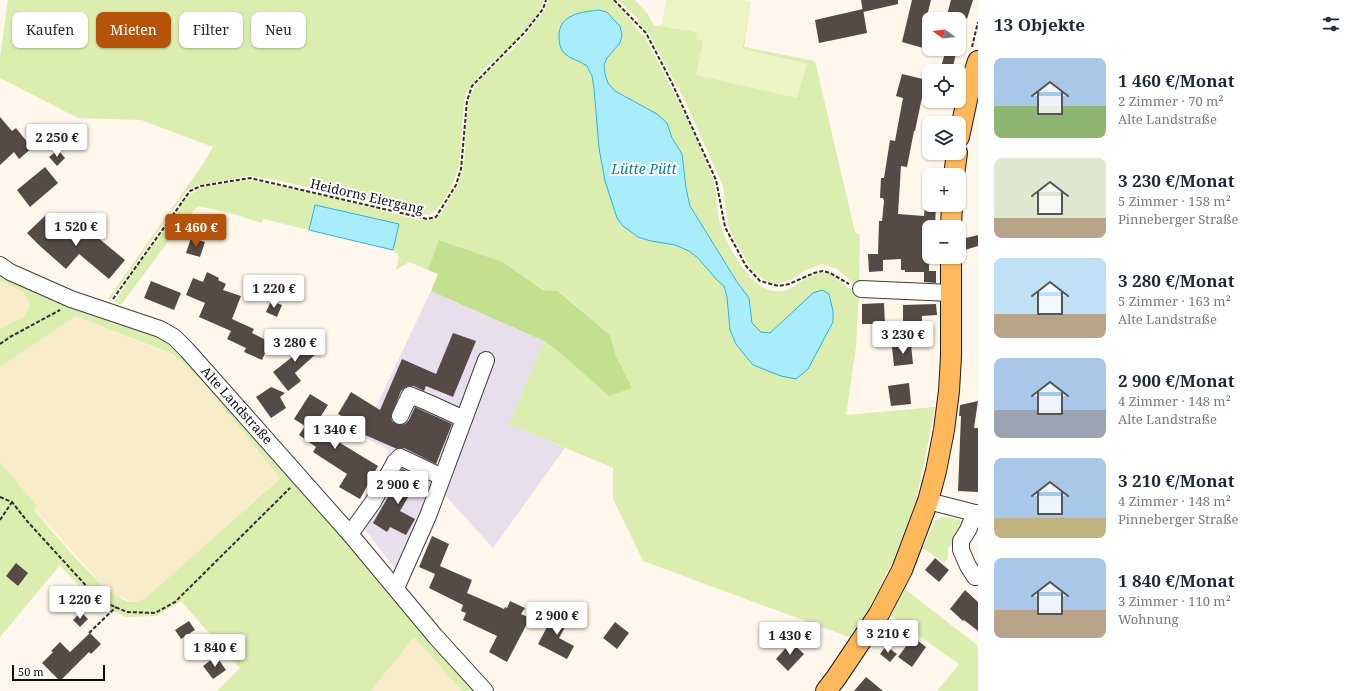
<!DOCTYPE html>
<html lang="de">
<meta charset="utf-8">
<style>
:root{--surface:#fff;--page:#f6f6f7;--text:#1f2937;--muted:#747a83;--accent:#b45309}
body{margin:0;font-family:"Noto Serif",serif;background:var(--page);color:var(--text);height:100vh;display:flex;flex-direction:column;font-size:15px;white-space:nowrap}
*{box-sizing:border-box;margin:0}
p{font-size:13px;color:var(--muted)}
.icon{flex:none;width:22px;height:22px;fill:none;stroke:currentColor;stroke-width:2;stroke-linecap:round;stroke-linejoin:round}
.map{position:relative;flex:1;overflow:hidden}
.sheet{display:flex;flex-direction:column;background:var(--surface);width:380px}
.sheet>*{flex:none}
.banner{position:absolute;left:12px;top:12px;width:380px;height:36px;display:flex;gap:8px}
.needle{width:26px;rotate:284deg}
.controls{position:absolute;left:922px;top:12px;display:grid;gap:8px}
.controls a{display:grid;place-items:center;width:44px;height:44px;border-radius:8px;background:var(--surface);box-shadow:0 1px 3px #0004;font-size:20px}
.scale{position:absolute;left:12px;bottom:10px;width:93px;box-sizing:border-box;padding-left:4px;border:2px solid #0c0c0c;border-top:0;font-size:11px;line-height:14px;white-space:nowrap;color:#0c0c0c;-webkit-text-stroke:3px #fff;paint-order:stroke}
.price{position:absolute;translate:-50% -34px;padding:0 9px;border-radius:4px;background:#fff;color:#222;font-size:13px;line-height:26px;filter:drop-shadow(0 1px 2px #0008)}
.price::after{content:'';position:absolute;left:50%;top:24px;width:12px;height:9px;margin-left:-6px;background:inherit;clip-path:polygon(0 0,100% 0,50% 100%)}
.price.current{background:var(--accent);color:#fff}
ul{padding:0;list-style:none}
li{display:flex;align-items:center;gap:12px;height:100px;padding:0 16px}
li span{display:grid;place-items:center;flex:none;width:112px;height:80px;border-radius:8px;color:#555}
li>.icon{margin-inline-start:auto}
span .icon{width:48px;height:48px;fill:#fffc;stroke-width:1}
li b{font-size:17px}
h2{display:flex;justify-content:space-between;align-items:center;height:48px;padding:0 16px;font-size:17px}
.tag{padding:0 14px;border-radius:8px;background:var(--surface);box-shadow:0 1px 3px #0004;font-size:14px;line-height:36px}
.tag.current{background:var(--accent);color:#fff}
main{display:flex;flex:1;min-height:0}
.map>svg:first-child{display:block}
</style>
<main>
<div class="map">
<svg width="978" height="691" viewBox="0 0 978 691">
<rect width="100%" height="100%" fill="#fff7eb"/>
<polygon fill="#e8dfec" points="431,291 544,341 509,424 565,448 493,548 443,493 405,582 357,519 383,474 388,450 362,436"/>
<g fill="#f8ebc7">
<polygon points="0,281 23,292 30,305 25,316 0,329"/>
<polygon points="76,316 172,355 206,385 280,477 156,590 139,601 131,601 122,598 115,595 98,580 34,509 37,506 0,462 0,367"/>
<polygon points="414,637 462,691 371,691"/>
</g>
<g fill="#dbeeb0" fill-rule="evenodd">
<polygon points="8,0 544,0 539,12 517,40 484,69 468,90 464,102 459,166 453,183 446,197 438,208 429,215 419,213 418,215 311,188 276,180 249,176 199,185 187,190 110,300 108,299 203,164 213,147 141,120 78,118 0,78 0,57"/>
<path d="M 548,0 L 611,0 L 624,12 L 640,33 L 644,35 C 667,78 689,121 708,166 C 714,179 716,191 717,205 C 718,210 718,217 720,223 C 726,243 745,280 766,289 C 793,299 803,271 825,273 C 835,274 842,285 850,289 C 853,290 856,291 859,292 L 856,347 L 846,415 L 935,407 L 924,464 L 915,503 L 896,553 L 870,607 L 849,637 L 643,561 L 613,499 L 613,468 L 509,424 L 544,341 L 557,350 L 632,388 L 616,356 L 610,335 L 559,291 L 544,290 L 503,262 L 440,240 L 428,270 L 409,262 L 396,270 L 399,256 L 393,250 L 399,224 L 315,205 L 309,230 L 263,219 L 262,223 L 230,213 L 198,206 L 176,231 L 121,305 L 115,302 L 137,267 L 189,195 L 203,187 L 245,180 L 262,182 L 342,200 L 419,220 C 438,221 440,216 449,200 C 455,190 460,181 463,170 C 467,148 464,106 474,88 C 484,72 500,61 513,49 C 524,37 533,26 542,13 L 544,12 ZM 607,13 L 620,26 L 620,43 L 607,58 L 604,65 L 605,74 L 608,83 L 615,91 L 667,123 L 673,139 L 682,154 L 686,188 L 690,206 L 737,282 L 749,298 L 752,323 L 761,332 L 770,333 L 813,293 L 830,297 L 833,322 L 808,369 L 796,379 L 781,376 L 753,365 L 736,344 L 724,286 L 717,280 L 698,258 L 689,251 L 675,245 L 651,241 L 638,237 L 623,226 L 615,210 L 605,181 L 592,76 L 587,66 C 573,56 560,58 559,38 Z"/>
<polygon points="618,0 635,0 648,14 654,26 661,26 697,32 704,40 696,75 807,64 742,49 751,2 744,47 815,61 855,232 860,235 859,284 852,282 837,269 822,264 804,271 793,279 780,283 773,283 763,279 752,270 735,241 728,226 723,186 686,103 649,34 637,21 638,19"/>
<path d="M 0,268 L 173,341 L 478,691 L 462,691 L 414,637 L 371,691 L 217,691 L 240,668 L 181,601 L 157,616 L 126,617 L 104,607 L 87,594 L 60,565 L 0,637 L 0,462 L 37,506 L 34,510 C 52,530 106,599 131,602 C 141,603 148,595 155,590 L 280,478 L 206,385 L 172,354 L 76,316 L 0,367 L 0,329 L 25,316 L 30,305 L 23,292 L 0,281 Z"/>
<polygon points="942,517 952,518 962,521 964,524 957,539 948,548 948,558 944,563 923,548 935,521"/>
<polygon points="905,589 978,646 978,691 937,691 959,664 891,616"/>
</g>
<polygon fill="#c2e08e" points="439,240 503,262 543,290 558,291 610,335 616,356 632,388 609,396 557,350 544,341 431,291 438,274 428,270"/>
<polygon fill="#ecf4c3" points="666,0 740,0 751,2 742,49 807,64 797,98 696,75 704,41 696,39 697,32 661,26"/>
<g fill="#a9edfd" stroke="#28b5dc">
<path d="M 599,10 L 607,12 L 613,19 L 620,26 L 622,35 L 620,43 L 607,58 L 604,65 L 605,74 L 608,83 L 615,91 L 657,114 L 667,123 L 672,138 L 682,154 L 686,188 L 690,206 L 737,282 L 749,298 L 752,323 L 761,332 L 770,333 L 813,293 L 822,290 L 829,294 L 833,311 L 833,322 L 808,369 L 796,379 L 781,376 L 753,365 L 736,344 L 730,330 L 727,297 L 724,286 L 717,280 L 698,258 L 689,251 L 675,245 L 651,241 L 638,237 L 623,226 L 617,218 L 605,181 L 599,148 L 594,88 L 592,76 L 587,66 C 580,61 571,59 565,54 C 560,49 559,43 559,36 C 559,14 582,12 599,10 Z"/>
<polygon points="315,205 399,224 393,250 309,230"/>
</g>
<g fill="#564a47">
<polygon points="861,0 898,0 898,4 863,12"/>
<polygon points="912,0 931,0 926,20 929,21 929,47 924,46 923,48 902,42"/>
<polygon points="951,0 973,0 967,19 966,18 965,20 947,15"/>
<polygon points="863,9 867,33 819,43 815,20"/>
<polygon points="946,49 957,49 952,71 940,71"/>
<polygon points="902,74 927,80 921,102 915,131 914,131 907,167 901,166 898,214 924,216 925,205 936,205 935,227 929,227 929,271 936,271 936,283 924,282 924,272 905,272 905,270 901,270 901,259 883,260 883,271 869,272 868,254 878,254 879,221 882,221 884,201 883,198 880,198 881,178 884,178 890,140 895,141 903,98 896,96"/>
<polygon points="0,117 12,131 16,128 32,148 19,159 14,152 0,165"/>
<polygon points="58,150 65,158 57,166 49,157"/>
<polygon points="45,167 58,183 30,207 17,190"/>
<polygon points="46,215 66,236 73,229 79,234 88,225 100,235 97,237 125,260 109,279 79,254 66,269 40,246 27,233"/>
<polygon points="195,216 202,221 193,232 186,226"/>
<polygon points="978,235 978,246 965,250 962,239"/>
<polygon points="191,238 205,242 200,257 186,253"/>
<polygon points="207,272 219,278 218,280 226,284 223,290 241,296 232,319 254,329 252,333 270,342 262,360 244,352 246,348 227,339 231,331 199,317 205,303 186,295 193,278 203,282"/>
<polygon points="151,281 181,293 174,310 144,298"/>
<polygon points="271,301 282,305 277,317 266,312"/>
<polygon points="884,303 885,324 862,324 862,304"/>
<polygon points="936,304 937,315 922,316 922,323 903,324 903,305"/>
<polygon points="453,333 476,341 453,397 426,386 424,391 414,386 409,386 404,388 401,391 391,416 392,421 396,424 400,425 405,424 409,420 415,407 452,424 436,464 404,448 397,449 356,431 359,426 338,414 351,392 380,410 402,359 436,374"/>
<polygon points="302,335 318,352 295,373 301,381 288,391 273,372 296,354 289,347"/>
<polygon points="911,344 913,364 894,366 892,347"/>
<polygon points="909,383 911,404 891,406 888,386"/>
<polygon points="271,387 285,393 280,397 286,408 271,418 256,397"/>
<polygon points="310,394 328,405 314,427 378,466 360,499 339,487 347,474 313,452 316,447 299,435 305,426 294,419"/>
<polygon points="978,401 974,428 978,428 978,492 958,491 961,416 959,416 960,405"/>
<polygon points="402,469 420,477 400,511 415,519 406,535 390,527 387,532 373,523 392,490 391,489"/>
<polygon points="432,536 449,544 440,566 472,580 467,593 504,609 505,607 507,608 510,601 525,608 521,614 530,618 507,662 489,652 497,636 463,620 466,613 461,611 463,605 429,588 435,574 419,567"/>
<polygon points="935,558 949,570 939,582 925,570"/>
<polygon points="16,563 28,573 18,586 6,576"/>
<polygon points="965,590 978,602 978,631 964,620 963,621 950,609"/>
<polygon points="556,610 570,618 559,638 574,646 567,659 538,644"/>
<polygon points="81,612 88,619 80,627 73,620"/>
<polygon points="189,621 195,630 181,639 175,630"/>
<polygon points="615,622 629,633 617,649 603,638"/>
<polygon points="90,633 101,644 91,654 89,652 60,681 42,663 53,652 51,651 60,642 70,652"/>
<polygon points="913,637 926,647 912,667 898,657"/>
<polygon points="791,642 804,654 788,671 776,659"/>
<polygon points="886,646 897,654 890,662 880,654"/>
<polygon points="216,656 226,670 213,679 203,666"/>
<polygon points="866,677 883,691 854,691"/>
</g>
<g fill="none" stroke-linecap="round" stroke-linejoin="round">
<g stroke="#3f3f3f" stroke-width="18">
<g id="minor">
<polyline points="0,265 10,272 71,299 160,329 174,337 187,350 350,534 435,636 485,691"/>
<polyline points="861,289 951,293"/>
<polyline points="400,416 410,395 429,403 464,419"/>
<polyline points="928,501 975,513 978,513"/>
<polyline points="350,534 373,502 395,462 400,457 442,477"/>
<polyline points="975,577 968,566 961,550 961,541 968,530 975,513"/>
<polyline points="396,588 428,516 486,360"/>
</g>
</g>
<g stroke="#1d1d1d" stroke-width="22">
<g id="major">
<polyline points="959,137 970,86 978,61"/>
<polyline points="954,175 957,153"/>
<polyline points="951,227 952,205"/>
<polyline points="826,691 836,678 879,614 902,570 928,501 936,471 944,430 949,391 951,356 951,257"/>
</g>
</g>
<g stroke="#2e2e2e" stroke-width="2" stroke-dasharray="4 2" stroke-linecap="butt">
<polyline points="614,0 646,33 672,83 716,180 725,227 746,266 760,281 779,286 789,284 814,273 823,271 830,273 849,284"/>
<polyline points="972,47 978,22"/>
<polyline points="113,299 190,191 201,186 250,178 427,219 436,217 456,185 461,169 467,101 472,86 525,32 543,9 546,0"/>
<polyline points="0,344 10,337 60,310"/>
<polyline points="0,497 12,502 27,521 90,590 106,603 127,612 155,613 175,602 290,488"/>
<polyline points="0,520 12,502"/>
<polyline points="89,633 116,607"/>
</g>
<use href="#minor" stroke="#fff" stroke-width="16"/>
<use href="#major" stroke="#ffb95b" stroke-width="20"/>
</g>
<g text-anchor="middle" stroke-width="4" stroke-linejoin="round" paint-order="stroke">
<g font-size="13" fill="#0c0c0c" stroke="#fff">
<text transform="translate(367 196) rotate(13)" y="5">Heidorns Eiergang</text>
<text transform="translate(237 405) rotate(48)" y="5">Alte Landstraße</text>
</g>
<g font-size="14" font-style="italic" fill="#087ba2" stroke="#fff">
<text x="644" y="174">Lütte Pütt</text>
</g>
</g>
</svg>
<div class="controls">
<a><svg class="needle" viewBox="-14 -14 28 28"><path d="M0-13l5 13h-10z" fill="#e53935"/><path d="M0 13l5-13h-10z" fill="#747a83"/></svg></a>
<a><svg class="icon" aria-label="locate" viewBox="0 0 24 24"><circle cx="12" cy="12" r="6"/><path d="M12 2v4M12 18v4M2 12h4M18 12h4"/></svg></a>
<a><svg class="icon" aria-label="layers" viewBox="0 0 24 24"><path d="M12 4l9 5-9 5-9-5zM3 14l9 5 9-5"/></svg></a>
<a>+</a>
<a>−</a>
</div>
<div class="scale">50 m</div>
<b class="price" style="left:57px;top:158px">2 250 €</b>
<b class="price" style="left:76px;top:247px">1 520 €</b>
<b class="price current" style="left:196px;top:248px">1 460 €</b>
<b class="price" style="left:274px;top:309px">1 220 €</b>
<b class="price" style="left:903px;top:355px">3 230 €</b>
<b class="price" style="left:295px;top:363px">3 280 €</b>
<b class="price" style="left:335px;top:450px">1 340 €</b>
<b class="price" style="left:398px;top:505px">2 900 €</b>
<b class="price" style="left:80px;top:620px">1 220 €</b>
<b class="price" style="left:557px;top:636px">2 900 €</b>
<b class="price" style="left:888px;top:654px">3 210 €</b>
<b class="price" style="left:790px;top:656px">1 430 €</b>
<b class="price" style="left:215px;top:668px">1 840 €</b>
<div class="banner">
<a class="tag">Kaufen</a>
<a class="tag current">Mieten</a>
<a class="tag">Filter</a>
<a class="tag">Neu</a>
</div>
</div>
<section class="sheet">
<h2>13 Objekte<svg class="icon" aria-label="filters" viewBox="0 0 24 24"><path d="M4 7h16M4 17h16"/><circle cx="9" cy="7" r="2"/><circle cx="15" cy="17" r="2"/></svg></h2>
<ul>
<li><span style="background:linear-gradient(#a9c7e8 60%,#8fb573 0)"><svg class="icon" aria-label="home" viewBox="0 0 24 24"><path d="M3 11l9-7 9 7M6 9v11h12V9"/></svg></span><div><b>1 460 €/Monat</b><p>2 Zimmer · 70 m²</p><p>Alte Landstraße</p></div></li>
<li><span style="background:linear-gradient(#dfe7d0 75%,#b9a48a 0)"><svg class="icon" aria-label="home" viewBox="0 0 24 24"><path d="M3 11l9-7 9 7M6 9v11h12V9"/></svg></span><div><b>3 230 €/Monat</b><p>5 Zimmer · 158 m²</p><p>Pinneberger Straße</p></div></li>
<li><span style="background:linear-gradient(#bfe0f5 70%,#b9a48a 0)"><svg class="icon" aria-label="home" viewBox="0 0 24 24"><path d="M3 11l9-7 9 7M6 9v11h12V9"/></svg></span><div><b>3 280 €/Monat</b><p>5 Zimmer · 163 m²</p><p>Alte Landstraße</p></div></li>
<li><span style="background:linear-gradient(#a9c7e8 65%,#9aa5b1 0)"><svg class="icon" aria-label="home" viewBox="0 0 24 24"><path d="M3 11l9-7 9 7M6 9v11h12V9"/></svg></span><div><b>2 900 €/Monat</b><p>4 Zimmer · 148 m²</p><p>Alte Landstraße</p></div></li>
<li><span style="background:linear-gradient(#a9c7e8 75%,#c2b280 0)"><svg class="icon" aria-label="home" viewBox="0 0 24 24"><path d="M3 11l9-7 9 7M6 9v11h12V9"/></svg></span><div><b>3 210 €/Monat</b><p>4 Zimmer · 148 m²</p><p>Pinneberger Straße</p></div></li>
<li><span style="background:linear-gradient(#a9c7e8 65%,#b9a48a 0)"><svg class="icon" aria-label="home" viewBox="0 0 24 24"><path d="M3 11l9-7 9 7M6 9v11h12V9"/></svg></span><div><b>1 840 €/Monat</b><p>3 Zimmer · 110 m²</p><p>Wohnung</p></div></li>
</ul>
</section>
</main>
